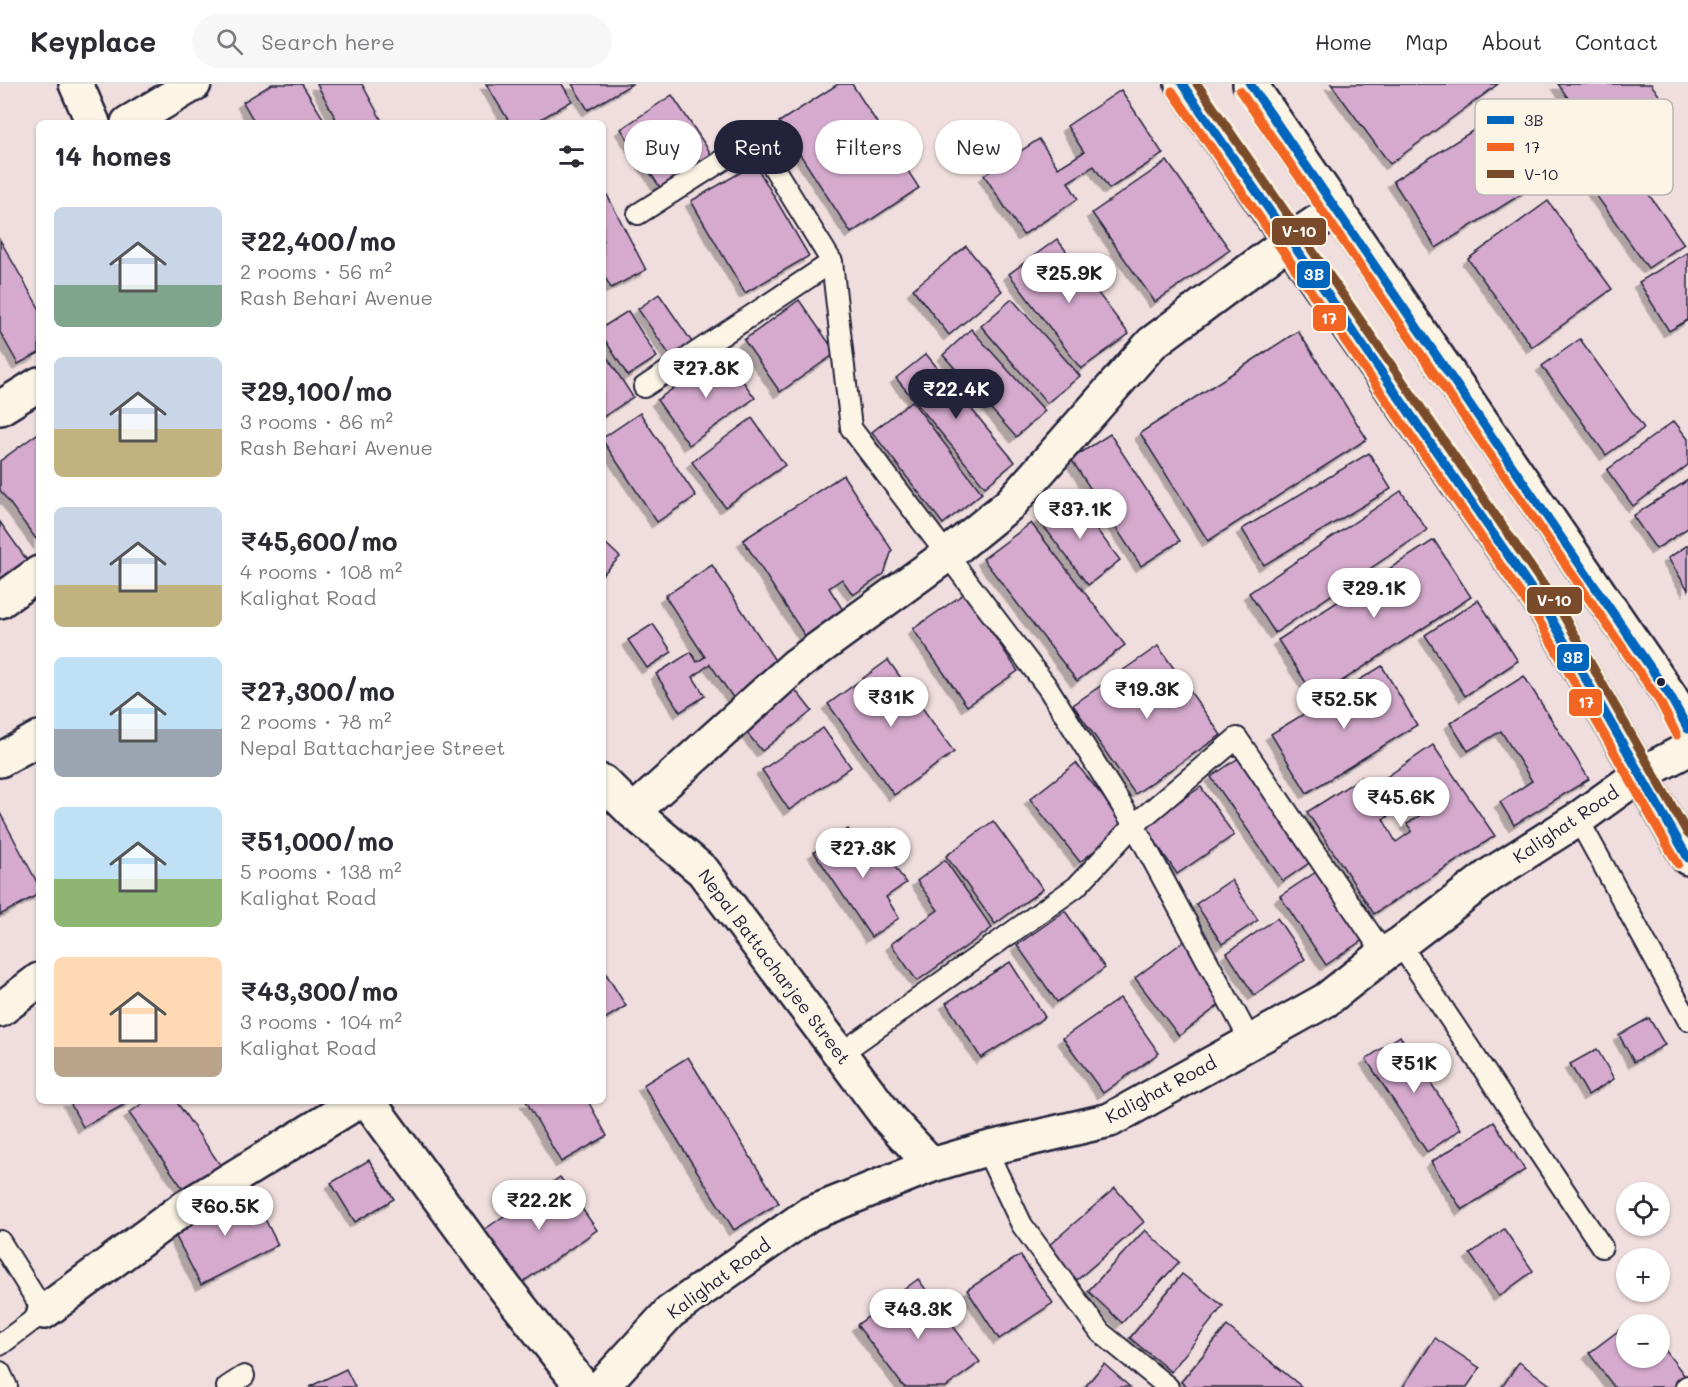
<!DOCTYPE html>
<meta charset="utf-8">
<style>
:root{--surface:#fff;--page:#f7f7f7;--text:#2b2b33;--muted:#7c7c81;--line:#e1e1e2;--accent:#22223b}
body{margin:0;font-family:Mali,sans-serif;background:var(--page);color:var(--text);height:100vh;display:flex;flex-direction:column;font-size:22px;white-space:nowrap}
*{box-sizing:border-box;margin:0}
p{font-size:20px;color:var(--muted)}
.icon{flex:none;width:33px;height:33px;fill:none;stroke:currentColor;stroke-width:2;stroke-linecap:round;stroke-linejoin:round}
.map{position:relative;flex:1;overflow:hidden}
.drawer{position:absolute;left:36px;top:36px;width:570px;height:984px;display:flex;flex-direction:column;background:var(--surface);border-radius:9px;box-shadow:0 2px 4px #0004}
.drawer>*{flex:none}
.hud{position:absolute;left:624px;top:36px;width:570px;height:54px;display:flex;gap:12px}
.controls{position:absolute;left:1616px;top:1098px;display:grid;gap:12px}
.controls a{display:grid;place-items:center;width:54px;height:54px;border-radius:50%;background:var(--surface);box-shadow:0 2px 4px #0004;font-size:30px}
.price{position:absolute;translate:-50% -51px;padding:0 14px;border-radius:21px;background:#fff;color:#222;font-size:20px;line-height:39px;filter:drop-shadow(0 2px 3px #0008)}
.price::after{content:'';position:absolute;left:50%;top:36px;width:18px;height:14px;margin-left:-9px;background:inherit;clip-path:polygon(0 0,100% 0,50% 100%)}
.price.current{background:var(--accent);color:#fff}
ul{padding:0;list-style:none}
li{display:flex;align-items:center;gap:18px;height:150px;padding:0 18px}
li span{display:grid;place-items:center;flex:none;width:168px;height:120px;border-radius:9px;color:#555}
li>.icon{margin-inline-start:auto}
span .icon{width:72px;height:72px;fill:#fffc;stroke-width:1}
li b{font-size:26px}
h2{display:flex;justify-content:space-between;align-items:center;height:72px;padding:0 18px;font-size:26px}
.chip{padding:0 21px;border-radius:27px;background:var(--surface);box-shadow:0 2px 4px #0004;font-size:21px;line-height:54px}
.chip.current{background:var(--accent);color:#fff}
header{display:flex;align-items:center;gap:36px;box-sizing:border-box;height:84px;padding:0 30px;background:var(--surface);border-bottom:2px solid var(--line)}
header strong{font-size:28px}
nav{display:flex;gap:33px;margin-inline-start:auto;font-size:21px}
.search{width:420px;height:54px;background:var(--page);display:flex;align-items:center;gap:15px;box-sizing:border-box;padding:0 21px;border-radius:33px;color:var(--muted);font-size:22px}
.map>svg:first-child{display:block}
</style>
<header>
<strong>Keyplace</strong>
<div class="search"><svg class="icon" aria-label="search" viewBox="0 0 24 24"><circle cx="10" cy="10" r="6"/><path d="M15 15l6 6"/></svg>Search here</div>
<nav><a>Home</a><a>Map</a><a>About</a><a>Contact</a></nav>
</header>
<div class="map">
<svg width="1688" height="1303" viewBox="0 0 1688 1303">
<defs>
<filter id="shadow"><feDropShadow dx="-5.5" dy="5.5" stdDeviation="0" flood-color="#0004"/></filter>
</defs>
<rect width="100%" height="100%" fill="#f0dede"/>
<filter id="ink" filterUnits="userSpaceOnUse"><feTurbulence type="fractalNoise" baseFrequency=".0167" numOctaves="2"/><feDisplacementMap in="SourceGraphic" scale="12" xChannelSelector="R" yChannelSelector="G"/><feConvolveMatrix kernelMatrix="1 2 1 2 8 2 1 2 1" color-interpolation-filters="sRGB"/></filter>
<g filter="url(#ink)">
<g fill="#d5aace" stroke="#22223b" stroke-width="1.5" fill-rule="evenodd" filter="url(#shadow)">
<polygon points="272,0 302,0 326,39 255,39 243,18"/>
<polygon points="317,0 362,0 383,39 338,39"/>
<polygon points="486,0 562,0 572,17 534,39 510,39"/>
<polygon points="572,0 632,0 588,26"/>
<polygon points="838,0 852,0 919,104 851,149 779,38"/>
<polygon points="1331,0 1498,0 1390,80"/>
<polygon points="1558,0 1651,0 1666,21 1603,64"/>
<polygon points="1121,6 1163,70 1109,105 1094,82 1068,98 1078,115 1023,151 984,91 1039,55 1058,84 1084,68 1067,42"/>
<polygon points="672,11 716,77 665,111 621,45"/>
<polygon points="1485,39 1528,106 1436,164 1393,97"/>
<polygon points="1620,70 1684,160 1648,184 1584,94"/>
<polygon points="1167,77 1230,166 1155,218 1092,129"/>
<polygon points="755,80 809,172 745,209 691,117"/>
<polygon points="603,103 646,186 611,204 603,190"/>
<polygon points="1548,117 1612,205 1532,263 1468,175"/>
<polygon points="1057,155 1129,250 1081,285 1009,190"/>
<polygon points="0,156 39,224 39,269 18,280 0,248"/>
<polygon points="966,162 1002,207 949,251 913,205"/>
<polygon points="1688,168 1688,236 1669,247 1639,198"/>
<polygon points="659,210 692,258 671,273 638,225"/>
<polygon points="1012,215 1080,292 1047,319 981,242"/>
<polygon points="799,216 836,269 780,308 744,256"/>
<polygon points="628,227 657,273 628,292 603,253 603,243"/>
<polygon points="971,245 1045,327 1016,353 943,271"/>
<polygon points="1298,247 1367,355 1208,457 1140,349"/>
<polygon points="1580,255 1644,344 1606,371 1542,282"/>
<polygon points="603,267 633,313 603,333"/>
<polygon points="723,269 755,314 689,361 657,316"/>
<polygon points="926,270 1015,378 985,403 896,294"/>
<polygon points="912,317 982,409 943,440 872,348"/>
<polygon points="640,329 696,412 657,438 603,357 603,354"/>
<polygon points="752,334 785,381 725,423 692,378"/>
<polygon points="1674,337 1688,355 1688,381 1633,422 1607,386"/>
<polygon points="37,350 39,353 39,459 0,406 0,377"/>
<polygon points="1110,350 1180,457 1141,482 1071,375"/>
<polygon points="1369,369 1391,405 1264,481 1242,445"/>
<polygon points="843,391 892,466 884,490 853,511 842,495 829,504 843,526 805,552 743,456"/>
<polygon points="1688,396 1688,444 1656,465 1633,432"/>
<polygon points="1401,407 1427,446 1275,549 1249,509"/>
<polygon points="1071,412 1120,476 1088,501 1039,436"/>
<polygon points="0,438 29,479 0,499"/>
<polygon points="1031,439 1125,561 1077,597 983,475"/>
<polygon points="1434,456 1471,513 1316,614 1278,556"/>
<polygon points="603,457 620,473 603,490"/>
<polygon points="1688,461 1688,506 1668,474"/>
<polygon points="712,481 782,587 736,618 710,580 693,593 705,612 680,628 656,590 691,568 697,578 705,573 665,512"/>
<polygon points="965,509 1018,587 967,622 913,545"/>
<polygon points="1478,516 1518,577 1465,612 1425,551"/>
<polygon points="653,540 672,568 647,584 628,556"/>
<polygon points="1158,562 1221,651 1135,710 1073,621"/>
<polygon points="888,576 954,668 894,711 828,620"/>
<polygon points="1382,582 1417,641 1307,709 1271,650"/>
<polygon points="1524,592 1589,695 1514,741 1500,718 1532,697 1501,647 1468,667 1450,639"/>
<polygon points="789,598 812,627 762,667 738,638"/>
<polygon points="823,644 851,683 789,726 762,686"/>
<path d="M 1433,661 L 1495,752 L 1374,830 L 1307,728 L 1362,693 L 1369,705 ZM 1414,712 L 1425,728 L 1407,740 L 1412,747 L 1396,758 L 1383,735 L 1388,733 L 1386,730 Z"/>
<polygon points="1240,673 1312,777 1283,797 1211,693"/>
<polygon points="1076,679 1126,742 1080,778 1030,715"/>
<polygon points="1201,703 1234,751 1177,790 1144,741"/>
<polygon points="0,729 39,802 39,810 0,831"/>
<polygon points="993,737 1043,805 995,840 946,772"/>
<polygon points="848,745 864,768 878,758 906,799 886,813 899,834 871,853 814,768"/>
<polygon points="945,776 992,844 917,897 891,860 938,826 917,797"/>
<polygon points="1322,784 1367,853 1326,881 1280,812"/>
<polygon points="1231,796 1258,836 1222,860 1196,820"/>
<polygon points="1065,827 1105,884 1057,918 1017,861"/>
<polygon points="1277,834 1305,875 1254,911 1227,869"/>
<polygon points="1188,854 1232,911 1179,952 1135,894"/>
<polygon points="1010,878 1045,933 981,974 946,919"/>
<polygon points="603,885 626,922 603,936"/>
<polygon points="1120,914 1159,969 1103,1009 1063,954"/>
<polygon points="1649,934 1665,961 1634,978 1619,951"/>
<polygon points="1400,952 1461,1045 1427,1068 1366,975"/>
<polygon points="1597,965 1614,995 1588,1011 1570,980"/>
<polygon points="688,973 779,1119 734,1146 643,1001"/>
<polygon points="69,1017 131,1017 83,1043"/>
<polygon points="146,1017 176,1017 223,1085 187,1110 129,1029"/>
<polygon points="526,1017 588,1017 607,1052 561,1078"/>
<polygon points="1494,1038 1525,1086 1462,1126 1431,1078"/>
<polygon points="369,1076 394,1115 355,1138 331,1099"/>
<polygon points="560,1093 597,1146 517,1202 481,1148"/>
<polygon points="1115,1104 1144,1138 1077,1196 1048,1162"/>
<polygon points="250,1105 278,1161 201,1201 172,1145"/>
<polygon points="1504,1145 1533,1187 1499,1212 1470,1170"/>
<polygon points="1145,1146 1179,1178 1122,1239 1088,1207"/>
<polygon points="1020,1171 1053,1219 999,1255 967,1206"/>
<polygon points="1182,1190 1223,1222 1171,1288 1130,1254"/>
<polygon points="918,1195 980,1278 946,1303 904,1303 857,1241"/>
<polygon points="1626,1241 1626,1274 1659,1274 1659,1258 1688,1296 1678,1303 1614,1303 1589,1269"/>
<polygon points="1227,1242 1302,1303 1187,1303 1181,1298"/>
<polygon points="1435,1254 1480,1284 1467,1303 1403,1303"/>
<polygon points="1519,1278 1553,1303 1502,1303"/>
<polygon points="1104,1280 1130,1303 1085,1303"/>
<polygon points="346,1285 355,1303 309,1303"/>
</g>
<g fill="none" stroke-linecap="round" stroke-linejoin="round">
<g stroke="#22223b" stroke-width="24">
<g id="lane">
<polyline points="638,130 756,55 832,178 851,344 1048,604 1134,741 1251,958"/>
<polyline points="644,303 832,178"/>
<polyline points="1578,735 1688,936"/>
<polyline points="1400,860 1602,1163"/>
<polyline points="840,970 1076,803 1134,741 1237,654 1384,870"/>
<polyline points="986,1065 1022,1141 1100,1248 1168,1303"/>
<polyline points="0,1157 44,1228 0,1261"/>
<polyline points="0,1288 7,1303"/>
<polyline points="227,1303 244,1292"/>
<polyline points="1686,1303 1688,1302"/>
</g>
</g>
<g stroke="#22223b" stroke-width="38">
<g id="street">
<polyline points="76,0 93,39"/>
<polyline points="128,39 194,0"/>
<polyline points="0,324 39,300"/>
<polyline points="0,517 39,489"/>
<polyline points="0,676 39,654"/>
<polyline points="603,698 633,728 703,787 889,1035 932,1081"/>
<polyline points="633,728 796,581 947,471 1010,420 1152,259 1289,157 1337,125"/>
<polyline points="0,926 39,896"/>
<polyline points="368,1017 505,1204 583,1303"/>
<polyline points="44,1228 184,1124 359,1017"/>
<polyline points="601,1303 670,1228 809,1130 932,1081 986,1065 1110,1036 1326,916 1384,870 1400,860 1490,791 1578,735 1639,691"/>
</g>
</g>
<g stroke="#22223b" stroke-width="38">
<g id="secondary">
<polyline points="1182,0 1289,157 1548,529 1688,774"/>
<polyline points="1250,0 1670,612 1688,645"/>
<polyline points="1639,691 1688,665"/>
</g>
</g>
<use href="#lane" stroke="#fcf5e5" stroke-width="20"/>
<use href="#street" stroke="#fcf5e5" stroke-width="33"/>
<use href="#secondary" stroke="#fcf5e5" stroke-width="33"/>
<g stroke="#fcf5e5" stroke-width="14">
<g id="bus-1">
<polyline points="1182,0 1548,529 1688,774"/>
<polyline points="1250,0 1670,612 1688,645"/>
</g>
</g>
<g stroke="#fcf5e5" stroke-width="14">
<g id="bus-2">
<polyline points="1172,7 1538,535 1678,780"/>
<polyline points="1240,7 1660,618 1677,651"/>
</g>
</g>
<g stroke="#fcf5e5" stroke-width="14">
<polyline id="bus-3" points="1197,0 1558,522 1688,750"/>
</g>
<use href="#bus-1" stroke="#0065bd" stroke-width="9"/>
<use href="#bus-2" stroke="#f26522" stroke-width="9"/>
<use href="#bus-3" stroke="#7a4b2a" stroke-width="9"/>
</g>
</g>
<circle fill="#22223b" stroke="#fcf5e5" stroke-width="2" cx="1661" cy="598" r="5"/>
<g text-anchor="middle" stroke-width="5" stroke-linejoin="round" paint-order="stroke">
<g font-size="18" fill="#22223b" stroke="#fcf5e5">
<text transform="translate(1566 741) rotate(-34)" y="6">Kalighat Road</text>
<text transform="translate(774 883) rotate(53)" y="6">Nepal Battacharjee Street</text>
<text transform="translate(1161 1006) rotate(-28)" y="6">Kalighat Road</text>
<text transform="translate(719 1195) rotate(-36)" y="6">Kalighat Road</text>
</g>
</g>
<rect x="1475" y="15" width="198" height="96" rx="9" fill="#fcf5e5" stroke="#bbb6b2" stroke-width="1.5"/>
<rect x="1487" y="32" width="27" height="8" fill="#0065bd"/>
<rect x="1487" y="59" width="27" height="8" fill="#f26522"/>
<rect x="1487" y="86" width="27" height="8" fill="#7a4b2a"/>
<g font-size="16" fill="#22223b">
<text x="1524" y="42">3B</text>
<text x="1524" y="69">17</text>
<text x="1524" y="96">V-10</text>
</g>
<g stroke="#fcf5e5" stroke-width="2">
<rect x="1271" y="133" width="56" height="29" rx="6" fill="#7a4b2a"/>
<rect x="1296" y="176" width="35" height="29" rx="6" fill="#0065bd"/>
<rect x="1312" y="220" width="35" height="28" rx="6" fill="#f26522"/>
<rect x="1526" y="502" width="57" height="29" rx="6" fill="#7a4b2a"/>
<rect x="1556" y="559" width="34" height="29" rx="6" fill="#0065bd"/>
<rect x="1568" y="604" width="35" height="29" rx="6" fill="#f26522"/>
</g>
<g font-size="16" text-anchor="middle" font-weight="bold" fill="#fff">
<text x="1299" y="153">V-10</text>
<text x="1314" y="196">3B</text>
<text x="1329" y="240">17</text>
<text x="1554" y="522">V-10</text>
<text x="1573" y="579">3B</text>
<text x="1586" y="624">17</text>
</g>
</svg>
<div class="controls">
<a><svg class="icon" aria-label="locate" viewBox="0 0 24 24"><circle cx="12" cy="12" r="6"/><path d="M12 2v4M12 18v4M2 12h4M18 12h4"/></svg></a>
<a>+</a>
<a>−</a>
</div>
<b class="price" style="left:1069px;top:220px">₹25.9K</b>
<b class="price" style="left:706px;top:315px">₹27.8K</b>
<b class="price current" style="left:956px;top:336px">₹22.4K</b>
<b class="price" style="left:1080px;top:456px">₹37.1K</b>
<b class="price" style="left:1374px;top:535px">₹29.1K</b>
<b class="price" style="left:1147px;top:636px">₹19.3K</b>
<b class="price" style="left:891px;top:644px">₹31K</b>
<b class="price" style="left:1344px;top:646px">₹52.5K</b>
<b class="price" style="left:1401px;top:744px">₹45.6K</b>
<b class="price" style="left:863px;top:795px">₹27.3K</b>
<b class="price" style="left:1414px;top:1010px">₹51K</b>
<b class="price" style="left:539px;top:1147px">₹22.2K</b>
<b class="price" style="left:225px;top:1153px">₹60.5K</b>
<b class="price" style="left:918px;top:1256px">₹43.3K</b>
<div class="hud">
<a class="chip">Buy</a>
<a class="chip current">Rent</a>
<a class="chip">Filters</a>
<a class="chip">New</a>
</div>
<section class="drawer">
<h2>14 homes<svg class="icon" aria-label="filters" viewBox="0 0 24 24"><path d="M4 7h16M4 17h16"/><circle cx="9" cy="7" r="2"/><circle cx="15" cy="17" r="2"/></svg></h2>
<ul>
<li><span style="background:linear-gradient(#c9d6e8 65%,#7fa58c 0)"><svg class="icon" aria-label="home" viewBox="0 0 24 24"><path d="M3 11l9-7 9 7M6 9v11h12V9"/></svg></span><div><b>₹22,400/mo</b><p>2 rooms · 56 m²</p><p>Rash Behari Avenue</p></div></li>
<li><span style="background:linear-gradient(#c9d6e8 60%,#c2b280 0)"><svg class="icon" aria-label="home" viewBox="0 0 24 24"><path d="M3 11l9-7 9 7M6 9v11h12V9"/></svg></span><div><b>₹29,100/mo</b><p>3 rooms · 86 m²</p><p>Rash Behari Avenue</p></div></li>
<li><span style="background:linear-gradient(#c9d6e8 65%,#c2b280 0)"><svg class="icon" aria-label="home" viewBox="0 0 24 24"><path d="M3 11l9-7 9 7M6 9v11h12V9"/></svg></span><div><b>₹45,600/mo</b><p>4 rooms · 108 m²</p><p>Kalighat Road</p></div></li>
<li><span style="background:linear-gradient(#bfe0f5 60%,#9aa5b1 0)"><svg class="icon" aria-label="home" viewBox="0 0 24 24"><path d="M3 11l9-7 9 7M6 9v11h12V9"/></svg></span><div><b>₹27,300/mo</b><p>2 rooms · 78 m²</p><p>Nepal Battacharjee Street</p></div></li>
<li><span style="background:linear-gradient(#bfe0f5 60%,#8fb573 0)"><svg class="icon" aria-label="home" viewBox="0 0 24 24"><path d="M3 11l9-7 9 7M6 9v11h12V9"/></svg></span><div><b>₹51,000/mo</b><p>5 rooms · 138 m²</p><p>Kalighat Road</p></div></li>
<li><span style="background:linear-gradient(#ffd9b3 75%,#b9a48a 0)"><svg class="icon" aria-label="home" viewBox="0 0 24 24"><path d="M3 11l9-7 9 7M6 9v11h12V9"/></svg></span><div><b>₹43,300/mo</b><p>3 rooms · 104 m²</p><p>Kalighat Road</p></div></li>
</ul>
</section>
</div>
